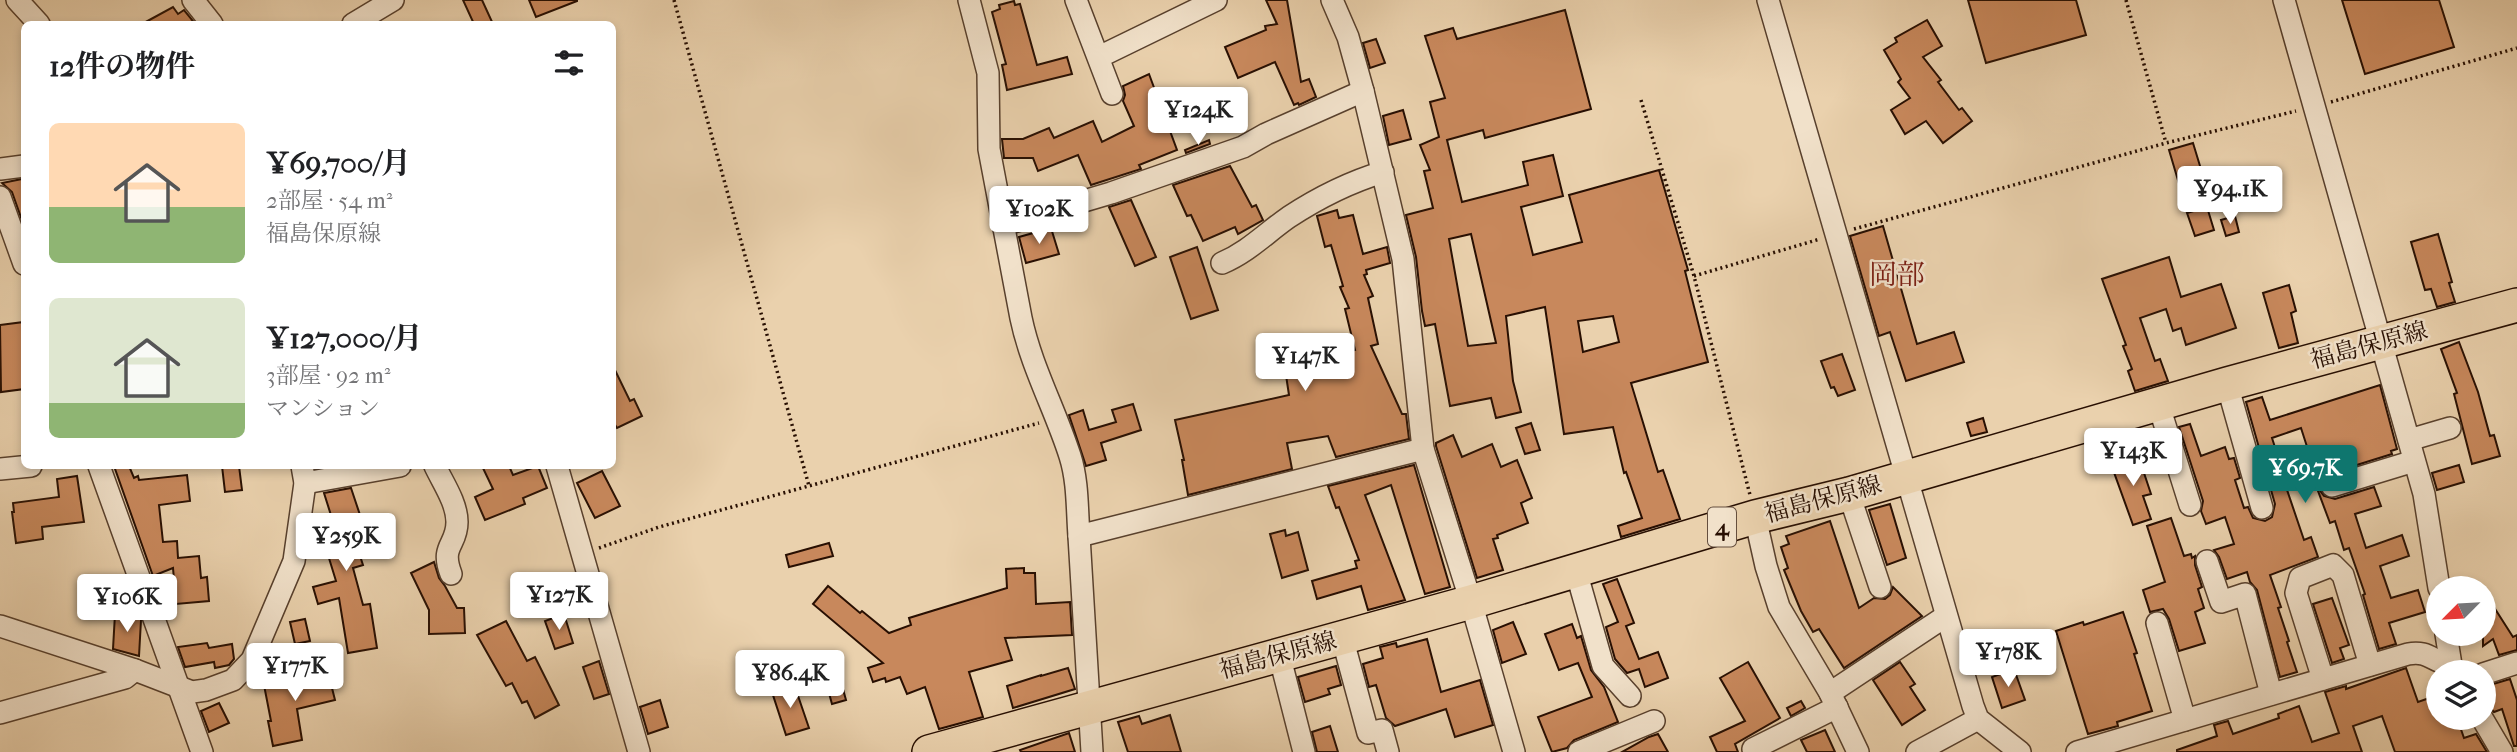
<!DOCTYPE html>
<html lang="ja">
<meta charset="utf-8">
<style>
:root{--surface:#fff;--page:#f2f2f2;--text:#202124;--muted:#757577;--accent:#0f766e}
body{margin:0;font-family:"IM FELL French Canon","Noto Serif JP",serif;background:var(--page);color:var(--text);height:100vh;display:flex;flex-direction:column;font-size:26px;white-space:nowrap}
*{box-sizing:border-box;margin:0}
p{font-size:23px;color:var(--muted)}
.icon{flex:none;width:38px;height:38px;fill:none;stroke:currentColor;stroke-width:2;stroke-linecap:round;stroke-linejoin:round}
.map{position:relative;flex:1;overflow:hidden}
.side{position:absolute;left:21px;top:21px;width:595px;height:448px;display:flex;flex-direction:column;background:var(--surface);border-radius:10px;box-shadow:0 4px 10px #0003}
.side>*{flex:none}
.needle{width:46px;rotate:246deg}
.fabs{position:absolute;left:2426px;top:576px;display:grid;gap:14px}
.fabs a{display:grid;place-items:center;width:70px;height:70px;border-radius:50%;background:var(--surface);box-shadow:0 4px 10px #0003;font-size:35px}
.price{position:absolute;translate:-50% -60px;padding:0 16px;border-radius:7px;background:#fff;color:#222;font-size:23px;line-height:46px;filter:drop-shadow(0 2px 4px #0008)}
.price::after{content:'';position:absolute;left:50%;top:42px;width:21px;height:16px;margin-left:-10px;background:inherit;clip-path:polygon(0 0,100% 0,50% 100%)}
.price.current{background:var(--accent);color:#fff}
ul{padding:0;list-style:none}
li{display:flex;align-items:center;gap:21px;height:175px;padding:0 28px}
li span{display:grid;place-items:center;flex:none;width:196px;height:140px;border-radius:10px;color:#555}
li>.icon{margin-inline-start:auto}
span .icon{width:84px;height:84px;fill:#fffc;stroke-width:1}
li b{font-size:30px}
h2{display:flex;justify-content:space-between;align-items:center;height:84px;padding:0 28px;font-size:30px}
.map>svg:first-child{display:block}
</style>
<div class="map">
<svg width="2517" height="752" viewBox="0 0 2517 752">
<rect width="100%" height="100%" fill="#ead1ad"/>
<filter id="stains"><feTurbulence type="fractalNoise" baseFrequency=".00286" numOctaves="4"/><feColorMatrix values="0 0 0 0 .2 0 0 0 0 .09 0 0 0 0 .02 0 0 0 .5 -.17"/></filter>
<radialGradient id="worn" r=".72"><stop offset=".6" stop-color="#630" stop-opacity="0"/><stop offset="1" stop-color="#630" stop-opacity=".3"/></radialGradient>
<g fill="#c8885c" stroke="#280f02" stroke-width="2" fill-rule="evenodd">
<polygon points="463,0 482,0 493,24 474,24"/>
<polygon points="529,0 577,0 577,1 536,17"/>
<polygon points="1266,0 1287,0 1301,82 1309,79 1316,97 1299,105 1298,103 1294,105 1275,62 1238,78 1225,47 1266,30 1265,26 1277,24"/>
<polygon points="1968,0 2076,0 2086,35 1986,63"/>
<polygon points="2342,0 2439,0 2454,47 2365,74"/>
<polygon points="1014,1 1015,5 1020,4 1037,65 1067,57 1072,74 1007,90 1002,65 1006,64 992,12 1000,9 999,5"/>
<polygon points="173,7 178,14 184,10 193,21 186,24 142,24"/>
<path d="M 1565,10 L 1591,109 L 1485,138 L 1483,130 L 1447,140 L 1462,202 L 1528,185 L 1523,162 L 1553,155 L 1563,196 L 1521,207 L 1533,255 L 1582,242 L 1569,195 L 1659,170 L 1688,270 L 1685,271 L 1708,362 L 1631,383 L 1658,472 L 1663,470 L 1680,519 L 1621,537 L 1618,526 L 1642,518 L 1626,472 L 1624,473 L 1613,427 L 1564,434 L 1545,307 L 1506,316 L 1513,381 L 1521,412 L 1496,418 L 1491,398 L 1450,406 L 1435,324 L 1425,326 L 1422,311 L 1416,257 L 1406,215 L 1433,208 L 1424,171 L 1430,170 L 1420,145 L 1439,137 L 1430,102 L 1445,98 L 1425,36 L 1453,28 L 1457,39 ZM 1471,234 L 1496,343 L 1468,346 L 1449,239 ZM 1613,316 L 1619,342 L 1583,352 L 1578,321 Z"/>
<polygon points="1927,20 1942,46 1923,57 1941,80 1938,82 1959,110 1962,108 1972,121 1943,143 1926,121 1905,134 1891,110 1910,98 1898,82 1901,79 1884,50 1897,42 1895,38"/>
<polygon points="1376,39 1385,63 1370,68 1363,43"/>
<polygon points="1149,74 1177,150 1139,165 1141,169 1091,185 1078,155 1038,171 1033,158 1004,158 1002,139 1023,139 1049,128 1054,138 1093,121 1102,142 1134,126 1123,101 1125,95 1123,86"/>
<polygon points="1403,110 1411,139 1389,145 1383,116"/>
<polygon points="1209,140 1210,144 1186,153 1185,150"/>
<polygon points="2193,143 2204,179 2180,187 2169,150"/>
<polygon points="1230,166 1252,207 1256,205 1263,220 1238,234 1235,227 1203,241 1191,215 1187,216 1173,185"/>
<polygon points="22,179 24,184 24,226 12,192 2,183"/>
<polygon points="1131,200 1156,257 1135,266 1109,207"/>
<polygon points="2207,207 2214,230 2195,236 2187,213"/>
<polygon points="1337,210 1339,218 1353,215 1363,254 1387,247 1390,263 1366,270 1367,274 1364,275 1373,296 1368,298 1378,344 1371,346 1402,414 1406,414 1409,439 1336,457 1328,436 1287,443 1292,469 1188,495 1182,460 1184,460 1175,420 1289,395 1284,362 1355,350 1345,309 1349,308 1340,287 1343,286 1331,245 1325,247 1317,216"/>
<polygon points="2235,216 2239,232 2226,236 2221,220"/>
<polygon points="1883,226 1917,344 1954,332 1964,362 1906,381 1890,332 1879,336 1850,236"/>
<polygon points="1051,228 1059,254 1026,263 1019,237"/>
<polygon points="2438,234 2452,282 2449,283 2455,302 2437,307 2431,289 2425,290 2411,242"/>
<polygon points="1197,247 1218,310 1191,319 1170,257"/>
<polygon points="2169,257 2181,297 2221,284 2236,328 2186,345 2181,328 2173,331 2166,309 2140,318 2155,361 2160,359 2168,381 2135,391 2128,371 2132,369 2123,346 2126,345 2102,279"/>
<polygon points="2289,285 2296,311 2291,313 2298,343 2279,348 2263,293"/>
<polygon points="24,322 24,389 1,392 0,325"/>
<polygon points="2459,342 2478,392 2490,436 2494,435 2500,456 2472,464 2454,394 2457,393 2441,349"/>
<polygon points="1842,354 1855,390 1838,396 1834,387 1831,388 1821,361"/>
<polygon points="612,364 630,401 634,399 642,416 617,428 612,420"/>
<path d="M 2380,385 L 2397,449 L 2391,451 L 2392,454 L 2328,474 L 2322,478 L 2319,489 L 2324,496 L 2335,499 L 2374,487 L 2381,506 L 2355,514 L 2366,548 L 2402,535 L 2409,556 L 2380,566 L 2391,598 L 2418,590 L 2425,612 L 2389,623 L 2396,644 L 2379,649 L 2363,595 L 2365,594 L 2349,548 L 2344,550 L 2335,521 L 2330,523 L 2312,475 L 2285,484 L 2304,540 L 2311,537 L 2318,557 L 2270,575 L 2281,607 L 2278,608 L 2289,641 L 2287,642 L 2297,672 L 2280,677 L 2257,590 L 2250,582 L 2247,572 L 2227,579 L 2219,557 L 2214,550 L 2234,544 L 2225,517 L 2206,524 L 2201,511 L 2203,501 L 2179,427 L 2190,424 L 2201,456 L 2225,447 L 2229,459 L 2234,458 L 2240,478 L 2235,480 L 2244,508 L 2248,507 L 2253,518 L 2265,521 L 2272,517 L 2275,504 L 2246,402 L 2262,397 L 2270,420 ZM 2301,428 L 2310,456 L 2281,466 L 2272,438 Z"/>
<polygon points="1133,404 1141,430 1101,443 1106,460 1086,466 1069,415 1083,410 1089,430 1116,422 1112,410"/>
<polygon points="1983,418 1987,432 1971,436 1967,423"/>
<polygon points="1531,423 1540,450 1525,454 1516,428"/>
<polygon points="1453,435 1462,457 1492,444 1501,467 1517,460 1532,498 1521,503 1528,523 1497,535 1498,538 1493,539 1503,570 1477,578 1436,446 1436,443"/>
<polygon points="2138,455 2151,494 2143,496 2151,519 2133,525 2111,464"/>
<polygon points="1414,465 1450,587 1425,594 1391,485 1365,495 1405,600 1368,610 1361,586 1317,599 1312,581 1357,568 1355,561 1359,560 1339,507 1336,508 1328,486"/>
<polygon points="2459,465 2464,482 2437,490 2432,473"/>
<polygon points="114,466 129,466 134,478 138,476 139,480 187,475 190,501 159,505 163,542 177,541 178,558 199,556 201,578 207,577 209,601 176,604 173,568 153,576"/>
<polygon points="222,466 239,466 242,490 225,492"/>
<polygon points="482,466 509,466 513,475 538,466 547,488 523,498 525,504 485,520 475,497 493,489"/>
<polygon points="602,471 620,506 595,518 577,483"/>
<polygon points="77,476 84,522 42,527 43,539 16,543 12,512 14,512 13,503 59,497 57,479"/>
<polygon points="351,488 361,518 349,522 363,565 353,568 363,605 370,604 377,648 348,653 339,598 318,604 313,587 336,581 321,532 335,528 324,493"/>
<polygon points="1890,504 1906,558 1887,565 1869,510"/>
<polygon points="2171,518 2184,556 2191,554 2192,558 2195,556 2195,565 2202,587 2198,589 2204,608 2195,612 2205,643 2179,651 2169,619 2163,609 2150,612 2143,590 2165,582 2147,526"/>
<polygon points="1830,521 1859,608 1874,598 1885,599 1890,595 1893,587 1922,616 1844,668 1819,629 1813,632 1801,611 1784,570 1788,568 1781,547 1789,544 1786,536"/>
<polygon points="1285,530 1286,536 1298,532 1308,570 1282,578 1270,534"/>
<polygon points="829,543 833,556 789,567 786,555"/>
<polygon points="434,562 439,578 445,586 457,608 464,608 465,633 429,634 429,610 411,573"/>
<polygon points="1024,568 1024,573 1035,573 1036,604 1070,602 1072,635 1005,638 1012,660 969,672 983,717 939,729 925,687 907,694 900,677 886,682 885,678 873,682 868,668 883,663 813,604 828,586 860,613 862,611 889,633 911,625 909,618 1007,588 1006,569"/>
<polygon points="1617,579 1634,623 1626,626 1639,659 1658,652 1668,678 1645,687 1639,669 1627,673 1615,659 1606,627 1618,622 1603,584"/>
<polygon points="2483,590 2513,637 2517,635 2517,650 2499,655 2493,639 2483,646"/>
<polygon points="2332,598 2349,645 2340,648 2344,659 2332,663 2313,604"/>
<polygon points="2123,612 2137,653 2134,654 2152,711 2117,722 2118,726 2088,734 2056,631 2083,622 2084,625"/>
<polygon points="115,614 139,615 141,620 139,656 113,649"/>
<polygon points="564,614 573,643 555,649 545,621"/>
<polygon points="305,619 310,641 295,644 290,622"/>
<polygon points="506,621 527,661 535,657 559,705 535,718 527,701 522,703 512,683 506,686 477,635"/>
<polygon points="1513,622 1526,654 1502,663 1493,630"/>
<polygon points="1572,624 1577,638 1581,636 1591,670 1604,687 1618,722 1574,740 1567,748 1552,752 1538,717 1592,697 1578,663 1559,670 1545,634"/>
<polygon points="1427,639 1441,692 1480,680 1493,725 1455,737 1446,709 1395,726 1386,718 1376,685 1369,687 1363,664 1383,658 1380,647 1396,643 1397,647"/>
<polygon points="207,643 209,648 232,644 234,659 229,665 215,668 214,662 185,667 178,647"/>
<polygon points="599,661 609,694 594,699 583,667"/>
<polygon points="1748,662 1780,718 1735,744 1738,752 1717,752 1710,737 1745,721 1720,678"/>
<polygon points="1900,662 1915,684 1910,687 1925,710 1902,725 1873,680"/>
<polygon points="1336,666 1341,685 1328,689 1330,694 1305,702 1298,677"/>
<polygon points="327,668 335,700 297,709 302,740 273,746 268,721 271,721 264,685 303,677 302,673"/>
<polygon points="1068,668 1075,689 1013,708 1007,686 1041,675 1041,676"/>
<polygon points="2406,668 2418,702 2438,695 2438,718 2457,718 2464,738 2476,734 2487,752 2395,752 2382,716 2353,726 2362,752 2177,752 2177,750 2217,736 2214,725 2228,721 2233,734 2279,718 2278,714 2299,706 2312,742 2339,733 2325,692 2346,686 2346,689"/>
<polygon points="2014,669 2025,700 2002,708 1992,677"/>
<polygon points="2510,679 2517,700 2517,746 2514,746 2502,709 2494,712 2489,707 2483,690 2483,687"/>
<polygon points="841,682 846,700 832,704 827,686"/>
<polygon points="794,684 809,728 786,735 772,692"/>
<polygon points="660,700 668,727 648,734 640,707"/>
<polygon points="1801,701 1805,708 1791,716 1787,708"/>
<polygon points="219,703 229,723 209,732 201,711"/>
<polygon points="1170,715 1181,752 1128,752 1118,722 1139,716 1142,724"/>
<polygon points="1330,726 1338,752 1317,752 1312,732"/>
<polygon points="1825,730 1835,752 1807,752 1801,740"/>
<polygon points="1069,733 1075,752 1021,752 1020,750"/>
<polygon points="1658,734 1668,752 1622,752 1649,737"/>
</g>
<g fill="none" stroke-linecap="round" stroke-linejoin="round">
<g stroke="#58402d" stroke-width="24">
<g id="street">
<polyline points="17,0 39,24"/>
<polyline points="193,0 212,24"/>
<path d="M 969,0 L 988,73 L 989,149 L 1021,318 C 1031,366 1055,409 1070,456 C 1078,481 1077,509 1079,536 L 1423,449"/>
<polyline points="1076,0 1112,94"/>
<polyline points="1332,0 1348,37 1363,91 1403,259 1423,449 1471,602 1514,752"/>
<polyline points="1768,0 1973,706 1978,719 2020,752"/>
<polyline points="2284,0 2424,494 2439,588"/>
<polyline points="353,24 393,0"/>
<polyline points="1099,57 1216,0"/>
<polyline points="0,169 24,166"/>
<polyline points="0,197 24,264"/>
<polyline points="1003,225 1111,193 1243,147 1266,134 1363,91"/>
<path d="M 1222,263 C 1248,252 1266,233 1289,217 C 1318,198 1350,182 1383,172"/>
<polyline points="2227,384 2262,508"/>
<polyline points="2158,403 2190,505"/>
<polyline points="2409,440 2450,428"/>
<polyline points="99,466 202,752"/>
<path d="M 435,466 C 443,483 457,503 457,522 C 457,546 440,545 451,574"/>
<polyline points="557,466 639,752"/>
<polyline points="0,469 31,466"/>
<polyline points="305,483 400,466"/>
<polyline points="2332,486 2414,461"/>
<polyline points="1849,494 1880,587"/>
<polyline points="1755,517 1766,566 1779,607 1830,693 1858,752"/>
<polyline points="1079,536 1092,752"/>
<polyline points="2207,561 2221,602 2245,594 2271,694"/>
<polyline points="1576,571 1603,666 1630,696"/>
<polyline points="2157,623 2185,720"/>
<polyline points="0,626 135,670 192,692 206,690 233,680 252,660 294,561 305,483 302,466"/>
<polyline points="2446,634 2451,665 2455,672"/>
<polyline points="1342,637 1368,733 1382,730 1388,752"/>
<polyline points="1279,654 1304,752"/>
<polyline points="2483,674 2517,663"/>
<polyline points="2323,679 2296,593 2300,578 2333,565 2343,575 2370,665"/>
<polyline points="1830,693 1946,616"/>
<polyline points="0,713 125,678 135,670"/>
<polyline points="2482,718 2502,752"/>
<polyline points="1753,749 1837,707"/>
<polyline points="1579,752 1654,721"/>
<polyline points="1917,752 1978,719"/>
<path d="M 2077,752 L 2408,654 C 2429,650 2432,662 2451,665"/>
</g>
</g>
<g stroke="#280f02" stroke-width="36">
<polyline id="primary" points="929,752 1471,602 1755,517 1849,494 2227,384 2517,305"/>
</g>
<g stroke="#280f02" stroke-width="3.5" stroke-dasharray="2 3.5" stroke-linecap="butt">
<polyline points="674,0 809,486"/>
<polyline points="2126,0 2166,143"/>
<polyline points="1641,100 1694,276 1750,495"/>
<polyline points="2331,102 2517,48"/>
<polyline points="1854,229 2166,143 2296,111"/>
<polyline points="1694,276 1820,239"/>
<polyline points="599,548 659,527 1039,423"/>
</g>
<use href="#street" stroke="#f1e1ca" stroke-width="21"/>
<use href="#primary" stroke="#ead1ad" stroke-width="33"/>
</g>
<g text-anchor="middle" stroke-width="5" stroke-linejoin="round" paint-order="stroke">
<rect fill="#f1e1ca" stroke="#644e3e" stroke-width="2" x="1708" y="507.5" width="28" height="39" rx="5"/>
<g font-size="23" font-weight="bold" fill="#280f02">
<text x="1722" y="535">4</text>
</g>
<g font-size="24" fill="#280f02" stroke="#f1e1ca">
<text transform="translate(2369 345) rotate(-15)" y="8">福島保原線</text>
<text transform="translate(1823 499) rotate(-15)" y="8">福島保原線</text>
<text transform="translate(1278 655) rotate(-15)" y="8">福島保原線</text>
</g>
<g font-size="28" fill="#7a1f14" stroke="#f1e1ca">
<text x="1897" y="284">岡部</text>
</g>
</g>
<rect width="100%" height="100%" filter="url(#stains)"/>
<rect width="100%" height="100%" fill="url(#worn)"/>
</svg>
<div class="fabs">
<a><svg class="needle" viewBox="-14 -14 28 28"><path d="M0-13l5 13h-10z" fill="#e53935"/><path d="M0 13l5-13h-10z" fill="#757577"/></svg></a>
<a><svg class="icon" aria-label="layers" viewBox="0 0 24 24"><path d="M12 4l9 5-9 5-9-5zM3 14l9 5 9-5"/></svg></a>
</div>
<b class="price" style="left:1198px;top:147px">¥124K</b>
<b class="price" style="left:2230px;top:226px">¥94.1K</b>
<b class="price" style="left:1039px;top:246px">¥102K</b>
<b class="price" style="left:1305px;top:393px">¥147K</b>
<b class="price" style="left:2133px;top:488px">¥143K</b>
<b class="price current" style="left:2305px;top:505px">¥69.7K</b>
<b class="price" style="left:346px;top:573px">¥259K</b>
<b class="price" style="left:559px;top:632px">¥127K</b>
<b class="price" style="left:127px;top:634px">¥106K</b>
<b class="price" style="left:2008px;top:689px">¥178K</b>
<b class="price" style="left:295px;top:703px">¥177K</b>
<b class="price" style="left:790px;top:710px">¥86.4K</b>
<section class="side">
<h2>12件の物件<svg class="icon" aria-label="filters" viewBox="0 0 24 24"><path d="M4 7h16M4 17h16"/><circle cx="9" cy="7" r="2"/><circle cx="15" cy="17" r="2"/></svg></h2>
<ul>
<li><span style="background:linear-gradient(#ffd9b3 60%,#8fb573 0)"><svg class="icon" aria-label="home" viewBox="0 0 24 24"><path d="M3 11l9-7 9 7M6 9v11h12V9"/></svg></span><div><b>¥69,700/月</b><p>2部屋 · 54 m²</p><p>福島保原線</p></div></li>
<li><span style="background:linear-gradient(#dfe7d0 75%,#8fb573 0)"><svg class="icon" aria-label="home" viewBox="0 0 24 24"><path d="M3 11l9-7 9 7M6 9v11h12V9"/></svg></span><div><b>¥127,000/月</b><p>3部屋 · 92 m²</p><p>マンション</p></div></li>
</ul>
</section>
</div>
